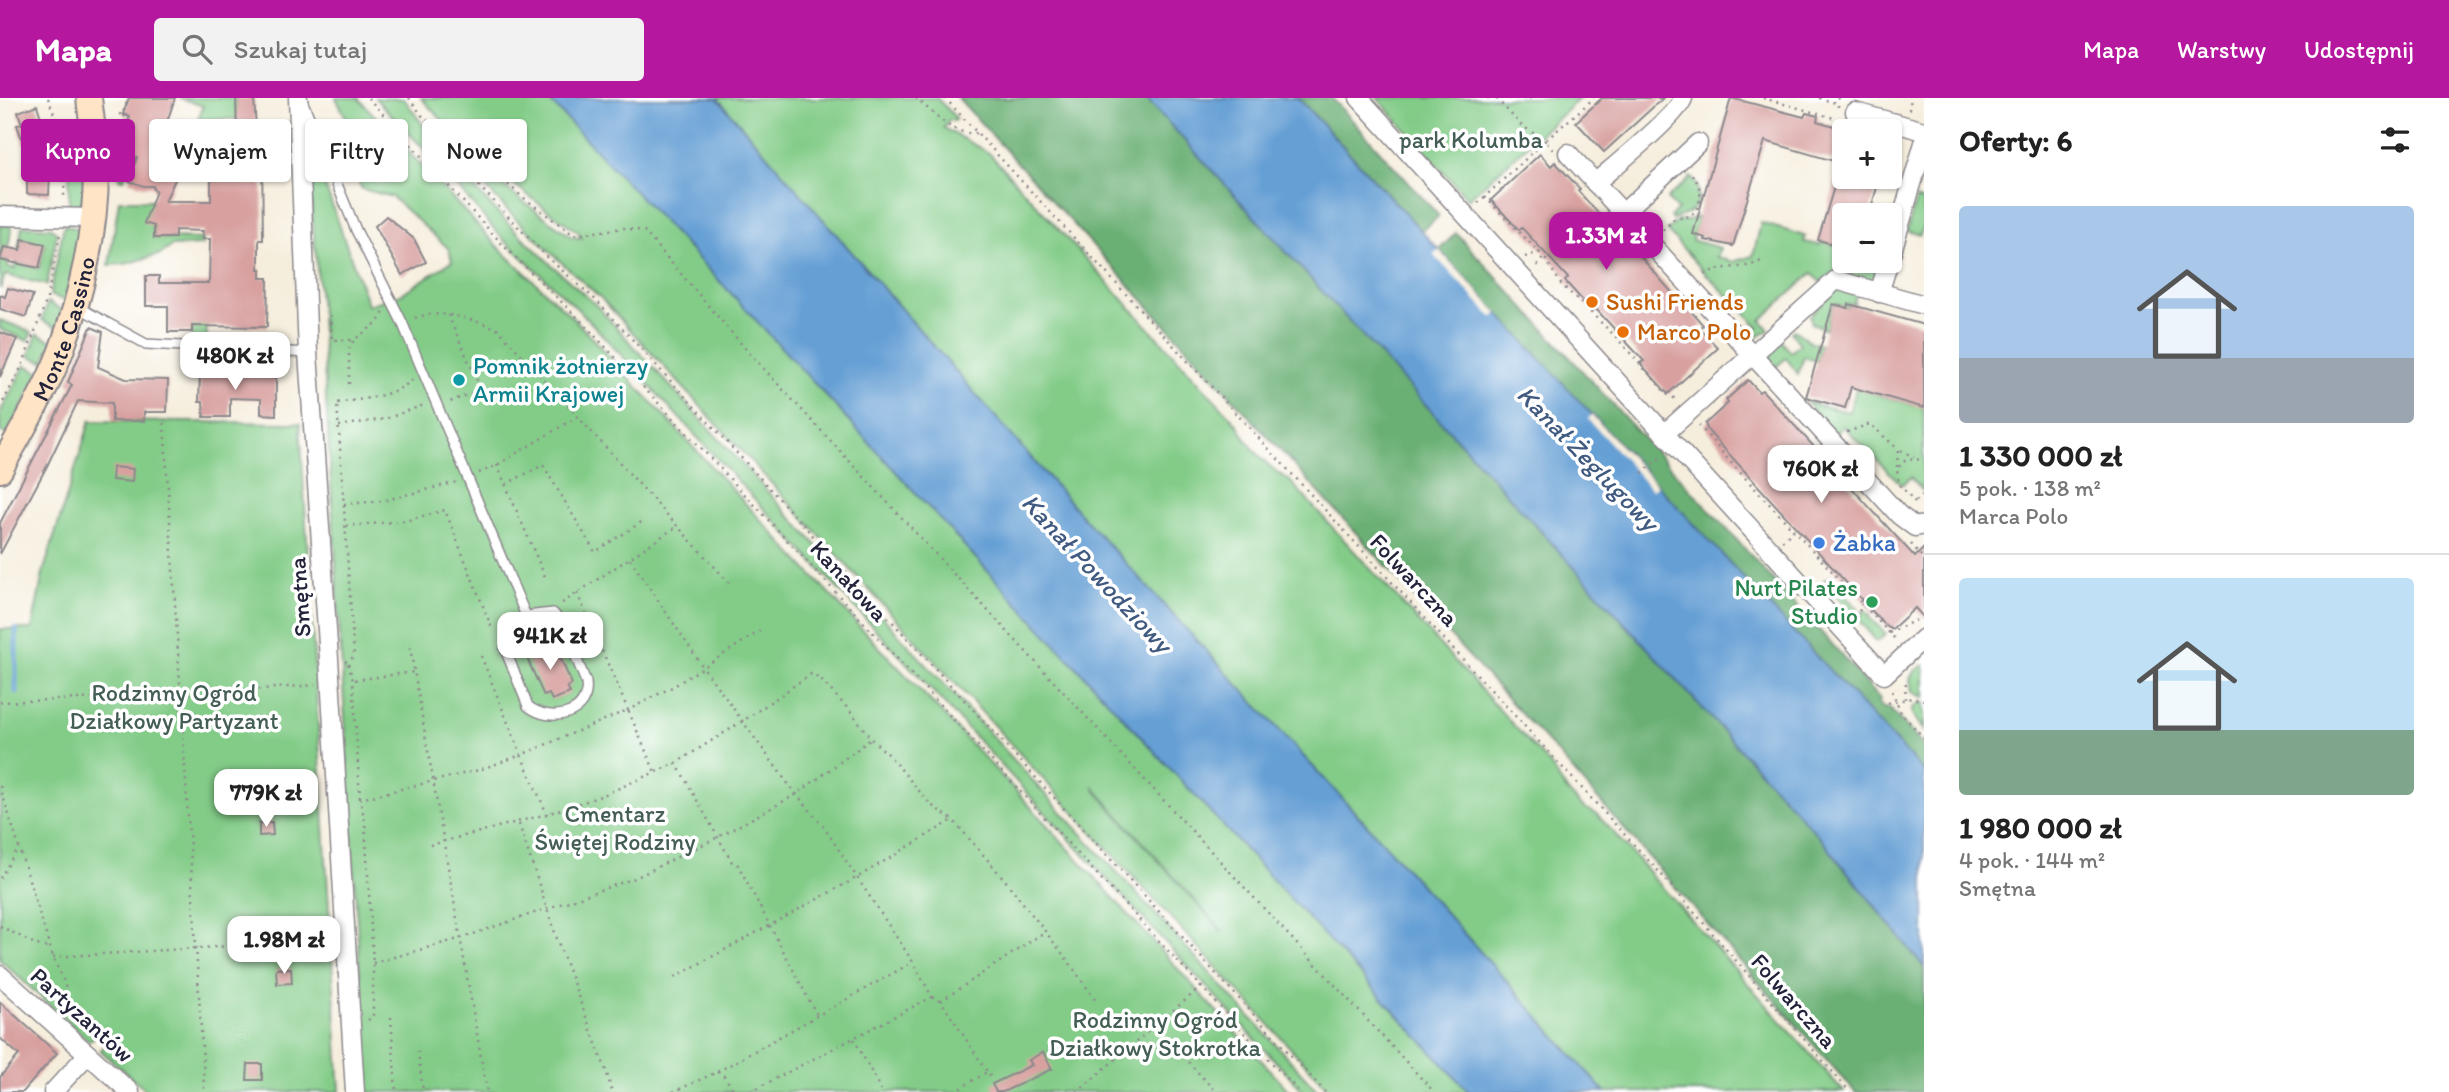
<!DOCTYPE html>
<html lang="pl">
<meta charset="utf-8">
<style>
:root{--surface:#fff;--page:#f2f2f2;--text:#222;--muted:#767676;--line:#e0e0e0;--accent:#b5179e}
body{margin:0;font-family:Itim,sans-serif;background:var(--page);color:var(--text);height:100vh;display:flex;flex-direction:column;font-size:26px;white-space:nowrap}
*{box-sizing:border-box;margin:0}
p{font-size:23px;color:var(--muted)}
.icon{flex:none;width:38px;height:38px;fill:none;stroke:currentColor;stroke-width:2;stroke-linecap:round;stroke-linejoin:round}
.map{position:relative;flex:1;overflow:hidden}
.sheet{display:flex;flex-direction:column;background:var(--surface);width:525px}
.sheet>*{flex:none}
.guide{position:absolute;left:21px;top:21px;width:665px;height:63px;display:flex;gap:14px}
.controls{position:absolute;left:1832px;top:21px;display:grid;gap:14px}
.controls a{display:grid;place-items:center;width:70px;height:70px;border-radius:7px;background:var(--surface);box-shadow:0 2px 5px #0004;font-size:35px}
.price{position:absolute;translate:-50% -60px;padding:0 16px;border-radius:14px;background:#fff;color:#222;font-size:23px;line-height:46px;filter:drop-shadow(0 2px 4px #0008)}
.price::after{content:'';position:absolute;left:50%;top:42px;width:21px;height:16px;margin-left:-10px;background:inherit;clip-path:polygon(0 0,100% 0,50% 100%)}
.price.selected{background:var(--accent);color:#fff}
ul{padding:0;list-style:none}
li{display:grid;align-content:center;gap:14px;height:371px;padding:0 35px}
li+li{border-top:2px solid var(--line)}
li span{display:grid;place-items:center;height:217px;border-radius:7px;color:#555}
li>.icon{margin-inline-start:auto}
span .icon{width:126px;height:126px;fill:#fffc;stroke-width:1}
li b{font-size:30px}
h2{display:flex;justify-content:space-between;align-items:center;height:84px;padding:0 35px;font-size:30px}
.tag{padding:0 24px;border-radius:7px;background:var(--surface);box-shadow:0 2px 5px #0004;font-size:24px;line-height:63px}
.tag.selected{background:var(--accent);color:#fff}
header{display:flex;align-items:center;gap:42px;box-sizing:border-box;height:98px;padding:0 35px;background:var(--accent);color:#fff}
header strong{font-size:33px}
nav{display:flex;gap:38px;margin-inline-start:auto;font-size:24px}
.search{width:490px;height:63px;background:var(--page);display:flex;align-items:center;gap:18px;box-sizing:border-box;padding:0 24px;border-radius:7px;color:var(--muted);font-size:26px}
main{display:flex;flex:1;min-height:0}
.map>svg:first-child{display:block}
</style>
<header>
<strong>Mapa</strong>
<div class="search"><svg class="icon" aria-label="search" viewBox="0 0 24 24"><circle cx="10" cy="10" r="6"/><path d="M15 15l6 6"/></svg>Szukaj tutaj</div>
<nav><a>Mapa</a><a>Warstwy</a><a>Udostępnij</a></nav>
</header>
<main>
<div class="map">
<svg width="1924" height="994" viewBox="0 0 1924 994">
<rect width="100%" height="100%" fill="#fff"/>
<filter id="ink" filterUnits="userSpaceOnUse"><feTurbulence type="fractalNoise" baseFrequency=".0143" numOctaves="2"/><feDisplacementMap in="SourceGraphic" scale="14" xChannelSelector="R" yChannelSelector="G"/><feConvolveMatrix kernelMatrix="1 2 1 2 8 2 1 2 1" color-interpolation-filters="sRGB"/></filter>
<filter id="wash" filterUnits="userSpaceOnUse"><feTurbulence type="fractalNoise" baseFrequency=".00686" numOctaves="4" result="noise"/><feDisplacementMap in="SourceGraphic" scale="28" xChannelSelector="R" yChannelSelector="G"/><feGaussianBlur stdDeviation="1.57" result="paint"/><feColorMatrix in="noise" values="0 0 0 0 0 0 0 0 0 0 0 0 0 0 0 0 0 1.4 0 .05"/><feComposite in="paint" operator="in"/></filter>
<g filter="url(#wash)">
<rect width="100%" height="100%" fill="#f6eedd"/>
<g fill="#83cc88" stroke="#527762" stroke-width="2" fill-rule="evenodd">
<polygon points="180,0 236,0 237,21 198,21 203,8"/>
<polygon points="336,0 358,0 498,149 578,225 861,530 1017,694 1290,994 367,994 321,217 305,32 368,207 401,196 452,163 449,151 392,99 362,91 351,70 340,74 326,40 350,27"/>
<path d="M 375,0 L 404,1 C 421,24 438,48 456,70 C 499,119 546,163 595,206 L 1319,994 L 1304,994 L 584,217 L 501,139 L 428,55 Z"/>
<path d="M 421,0 L 547,0 L 742,207 L 1469,994 L 1331,994 L 601,200 C 560,164 520,127 484,87 C 468,69 451,52 440,32 L 513,96 L 572,139 L 582,140 L 578,134 C 522,95 467,50 421,0 ZM 1094,690 L 1223,834 L 1094,691 Z"/>
<path d="M 717,0 L 937,0 L 956,20 L 954,23 L 949,22 L 944,30 L 989,55 L 1238,327 C 1248,348 1268,370 1289,382 L 1551,668 C 1559,684 1579,711 1597,716 L 1844,994 L 1605,994 L 1387,749 L 1082,418 Z"/>
<polygon points="1377,0 1580,0 1468,101"/>
<polygon points="79,28 84,63 69,63 68,46 64,31"/>
<polygon points="119,58 136,64 134,71 128,69 124,81 119,81"/>
<path d="M 69,70 L 84,70 C 84,87 89,109 69,115 Z"/>
<path d="M 1691,79 C 1701,89 1701,108 1688,115 C 1683,118 1678,118 1672,122 L 1670,119 L 1678,112 L 1667,101 Z"/>
<polygon points="1916,101 1924,104 1924,126 1920,137 1907,133"/>
<polygon points="119,102 152,102 154,140 202,141 202,147 172,148 161,156 125,166 109,167"/>
<polygon points="1698,119 1692,142 1720,150 1717,159 1732,164 1753,158 1761,125 1805,138 1804,144 1820,147 1822,143 1844,150 1844,163 1885,163 1876,182 1871,184 1835,173 1821,185 1812,175 1761,222 1769,232 1754,241 1750,238 1759,229 1708,178 1667,133 1678,122 1685,123"/>
<polygon points="0,127 12,128 8,150 4,149 1,162 8,164 8,169 15,171 16,165 39,170 45,147 22,141 20,152 18,152 22,128 51,130 57,135 47,187 5,177 0,191"/>
<polygon points="64,127 76,130 79,140 66,203 50,197"/>
<polygon points="1837,191 1856,194 1854,207 1849,206 1848,210 1833,206 1826,231 1812,226 1810,217"/>
<polygon points="48,204 63,213 57,230 42,222"/>
<polygon points="192,210 206,210 207,243 192,242"/>
<polygon points="0,222 32,234 28,243 0,231"/>
<polygon points="1794,232 1811,244 1821,247 1817,263 1804,259 1798,276 1786,260 1775,270 1769,261 1770,252 1780,242 1791,254 1800,246 1791,234"/>
<polygon points="37,236 53,243 44,264 29,258"/>
<polygon points="25,267 40,274 7,337 0,333 0,315"/>
<polygon points="1856,290 1924,310 1923,393 1911,379 1902,387 1843,328 1834,336 1806,304 1849,314"/>
<polygon points="90,323 300,325 340,994 148,994 100,952 113,942 105,930 89,943 0,862 0,531 32,531 43,475"/>
<polygon points="1831,478 1842,495 1858,510 1855,518 1823,483"/>
<polygon points="1866,513 1871,517 1869,519 1886,536 1877,544 1858,521 1861,514"/>
<polygon points="1924,567 1924,600 1912,594 1910,581 1914,573"/>
<polygon points="1919,605 1924,605 1924,633 1912,616 1912,610"/>
</g>
<g fill="#6ab074" stroke="#466958" stroke-width="2">
<polygon points="958,0 1146,0 1817,736 1924,869 1924,994 1855,994 1561,659"/>
<polygon points="1298,0 1332,0 1439,118 1422,133"/>
<polygon points="1456,135 1831,545 1880,601 1879,605 1883,610 1889,610 1924,648 1924,674 1439,152"/>
</g>
<g fill="#659fd4" stroke="#446088" stroke-width="2">
<polygon points="547,0 717,0 1082,418 1387,749 1605,994 1469,994 742,207"/>
<polygon points="1146,0 1298,0 1924,674 1924,869 1817,736"/>
</g>
<g fill="#f6eedd">
<polygon points="1439,152 1498,215 1493,220 1433,156"/>
<polygon points="1592,317 1657,387 1652,392 1588,321"/>
</g>
<g fill="none" stroke-linecap="round" stroke-linejoin="round">
<polyline stroke="#659fd4" stroke-width="5" points="16,594 16,531"/>
</g>
<g id="blocks">
<g fill="#d8a1a0" fill-rule="evenodd">
<path d="M 129,0 L 175,0 L 160,45 L 207,62 L 204,50 L 208,50 L 208,35 L 237,36 L 236,0 L 254,0 L 256,31 L 259,31 L 259,54 L 262,54 L 263,142 L 259,142 L 259,171 L 261,171 L 261,180 L 268,180 L 267,229 L 192,228 L 192,234 L 168,234 L 168,208 L 146,208 L 146,178 L 159,178 L 159,185 L 209,185 L 210,141 L 202,141 L 203,133 L 175,132 L 175,140 L 154,140 L 154,128 L 144,125 L 156,93 L 153,91 L 153,88 L 144,88 L 129,83 L 137,59 L 120,53 L 125,42 L 121,40 L 130,19 L 123,16 ZM 179,73 L 211,74 L 211,103 L 165,103 Z"/>
<polygon points="1602,0 1663,0 1604,54 1576,24"/>
<polygon points="1731,0 1804,19 1806,15 1818,18 1817,23 1844,31 1844,66 1765,43 1733,148 1705,142 1706,140 1693,136"/>
<polygon points="37,7 47,39 24,47 17,27 22,26 18,14"/>
<polygon points="1540,56 1551,68 1555,64 1580,91 1578,93 1609,127 1611,125 1683,207 1685,206 1703,227 1699,230 1718,250 1668,296 1640,265 1644,263 1595,210 1592,213 1565,183 1568,180 1544,154 1522,130 1519,132 1491,102"/>
<polygon points="27,73 50,74 49,97 27,96"/>
<polygon points="1837,79 1880,79 1869,117 1844,117 1844,149 1818,142"/>
<polygon points="386,118 414,141 426,164 402,177 375,128"/>
<polygon points="22,141 45,146 39,170 0,162 4,149 20,152"/>
<polygon points="8,190 33,197 26,219 0,211 0,197 5,199"/>
<polygon points="1833,206 1848,210 1849,206 1924,227 1924,310 1851,289 1845,310 1806,299"/>
<polygon points="91,229 103,234 98,269 126,281 168,282 167,314 144,314 144,323 112,323 112,305 78,303 47,368 0,456 0,425 72,287 68,284"/>
<polygon points="0,234 17,241 0,279"/>
<polygon points="200,275 257,276 257,279 276,280 276,317 261,316 261,301 230,300 230,319 204,319 203,304 199,304"/>
<polygon points="1748,282 1759,294 1762,292 1915,459 1924,450 1924,520 1915,510 1892,531 1883,525 1708,333 1705,326 1728,305 1726,302"/>
<polygon points="113,369 133,371 132,384 112,382"/>
<polygon points="554,546 572,586 567,589 570,595 552,602 549,596 544,598 526,558"/>
<polygon points="272,724 273,737 259,738 259,725"/>
<polygon points="291,870 292,885 277,886 276,871"/>
<polygon points="0,904 57,955 23,994 0,994 0,979 19,957 0,940"/>
<polygon points="1043,954 1052,971 1003,994 996,994 992,986 1032,967 1029,962"/>
<polygon points="248,966 262,966 262,982 247,982"/>
</g>
</g>
</g>
<g filter="url(#ink)">
<use href="#blocks" fill-opacity="0" stroke="#8c888c" stroke-width="2"/>
<g fill="none" stroke-linecap="round" stroke-linejoin="round">
<g stroke="#8c888c" stroke-width="12">
<g id="lane">
<polyline points="302,2 356,132 402,224 526,518"/>
<polyline points="78,209 146,246 308,255"/>
<path d="M 553,515 L 562,525 L 586,584 C 591,617 550,626 528,608 L 505,551 L 509,530 L 526,518 Z"/>
</g>
</g>
<g stroke="#8c888c" stroke-width="21">
<g id="street">
<polyline points="298,0 308,255 329,561 355,994"/>
<polyline points="1359,0 1884,577 1924,540"/>
<polyline points="1855,14 1924,33"/>
<polyline points="1568,55 1899,417 1915,429 1924,427"/>
<path d="M 1595,85 C 1612,70 1679,16 1683,0"/>
<polyline points="1623,115 1698,45"/>
<polyline points="0,118 93,120"/>
<polyline points="1890,160 1924,45"/>
<polyline points="1879,195 1889,163"/>
<polyline points="1664,336 1836,182 1924,207"/>
<polyline points="0,877 130,994"/>
<polyline points="53,994 88,956"/>
</g>
</g>
<g stroke="#8c888c" stroke-width="28">
<g id="secondary">
<path id="s1" d="M 0,372 C 21,333 45,295 61,253 C 81,199 96,132 96,75 C 96,50 92,25 89,0"/>
</g>
</g>
<g stroke="#8c888c" stroke-width="2.5" stroke-dasharray="2 5" stroke-linecap="butt">
<path d="M 48,0 C 63,37 65,62 64,101"/>
<polyline points="368,0 503,147 578,220 750,402 1299,994"/>
<polyline points="409,0 459,67 547,159 597,203 1325,994"/>
<path d="M 916,0 C 934,15 952,38 977,35"/>
<polyline points="945,0 1661,776 1850,994"/>
<polyline points="1487,0 1532,0"/>
<polyline points="1763,0 1841,22"/>
<polyline points="1819,0 1836,5"/>
<polyline points="1838,0 1838,10"/>
<polyline points="1909,12 1911,0"/>
<polyline points="119,16 122,17 127,4 125,0"/>
<polyline points="426,22 445,30 520,97 574,137 624,130 644,133 751,257 1434,994"/>
<polyline points="119,35 121,35 127,19 122,17"/>
<polyline points="1553,52 1545,43 1594,0"/>
<polyline points="120,56 136,62"/>
<polyline points="1485,99 1544,159"/>
<polyline points="1478,105 1545,43 1521,27 1496,0"/>
<path d="M 1663,132 L 1674,121 L 1691,118 C 1704,105 1703,88 1691,76"/>
<polyline points="1525,159 1539,154"/>
<polyline points="1537,168 1544,159 1561,186 1614,237 1668,297 1676,301"/>
<path d="M 1705,177 C 1720,165 1746,174 1764,161"/>
<polyline points="330,217 332,242 354,242"/>
<polyline points="448,217 481,291 450,304"/>
<path d="M 415,220 C 442,210 471,222 497,230 L 731,487"/>
<polyline points="349,286 349,251 354,242 378,224 384,214"/>
<polyline points="0,310 22,268 47,201 60,135"/>
<polyline points="164,325 203,963 204,991 202,994"/>
<polyline points="1699,327 1734,368 1895,541"/>
<polyline points="339,328 385,321 424,307"/>
<polyline points="1847,334 1870,326 1898,351"/>
<polyline points="497,367 546,481"/>
<polyline points="1897,369 1898,351 1914,359"/>
<polyline points="479,375 497,367 577,319"/>
<polyline points="1642,375 1661,359"/>
<polyline points="506,386 543,367 595,454 643,423"/>
<polyline points="1916,403 1924,396"/>
<path d="M 1915,404 L 1899,386 L 1897,372 C 1904,360 1911,359 1924,363"/>
<polyline points="344,406 382,403 457,384"/>
<polyline points="346,428 405,423 445,412 493,533"/>
<polyline points="1782,443 1793,433"/>
<polyline points="1911,446 1923,460"/>
<polyline points="630,461 703,569 789,687 823,728 913,864 932,899 750,994"/>
<polyline points="577,495 628,612 674,588 760,533"/>
<polyline points="562,505 676,429"/>
<polyline points="1857,520 1862,506"/>
<polyline points="1889,535 1914,523 1924,521"/>
<polyline points="537,544 541,552"/>
<polyline points="410,549 487,994"/>
<polyline points="481,558 521,657 628,612 655,674"/>
<path d="M 345,564 L 354,559 L 337,305 C 362,301 395,299 413,281"/>
<polyline points="348,566 353,582 360,701"/>
<polyline points="355,582 414,574"/>
<polyline points="1892,593 1901,615 1924,640"/>
<polyline points="1905,601 1906,582"/>
<polyline points="0,604 180,597 315,587"/>
<polyline points="1888,605 1912,600 1924,602"/>
<polyline points="676,665 732,764 738,767 817,917"/>
<path d="M 0,688 L 53,859 C 61,877 71,895 67,915"/>
<polyline points="519,726 560,850 606,972 612,994"/>
<polyline points="430,747 547,716 601,698 676,665 743,623 811,576 820,581 853,616 871,641 888,656 931,707 953,722 1005,782 1066,860 1096,903"/>
<polyline points="0,780 19,749"/>
<polyline points="0,828 37,847 50,850"/>
<polyline points="53,859 330,842"/>
<polyline points="373,865 462,840 635,780 718,739 797,696 871,641"/>
<polyline points="675,879 858,779 953,722"/>
<polyline points="932,899 941,903 990,978"/>
<polyline points="941,903 1046,833"/>
<polyline points="391,919 396,994"/>
<polyline points="368,922 373,919 373,865 365,724 360,701 479,672 521,657 547,716"/>
<polyline points="1155,928 1216,994"/>
<polyline points="854,941 882,994"/>
<polyline points="418,953 423,994"/>
<polyline points="717,974 724,978 735,994"/>
<polyline points="673,994 717,974 913,864"/>
<polyline points="954,994 987,974"/>
<polyline points="1077,994 1202,888"/>
</g>
<use href="#lane" stroke="#fff" stroke-width="9"/>
<use href="#street" stroke="#fff" stroke-width="18"/>
<use href="#secondary" stroke="#ffe4c6" stroke-width="24"/>
</g>
</g>
<g fill="#e8710a" stroke="#fff" stroke-width="2.5">
<circle cx="1592" cy="204" r="7"/>
<circle cx="1623" cy="234" r="7"/>
</g>
<circle fill="#0f9aa8" stroke="#fff" stroke-width="2.5" cx="459" cy="282" r="7"/>
<circle fill="#3f7fe0" stroke="#fff" stroke-width="2.5" cx="1819" cy="445" r="7"/>
<circle fill="#2e9e5b" stroke="#fff" stroke-width="2.5" cx="1872" cy="504" r="7"/>
<g text-anchor="middle" stroke-width="7" stroke-linejoin="round" paint-order="stroke">
<g font-size="24" fill="#445e56" stroke="#fff">
<text x="1471" y="50">park Kolumba</text>
<text x="174" y="603">Rodzinny Ogród<tspan x="174" dy="28">Działkowy Partyzant</tspan></text>
<text x="615" y="724">Cmentarz<tspan x="615" dy="28">Świętej Rodziny</tspan></text>
<text x="1155" y="930">Rodzinny Ogród<tspan x="1155" dy="28">Działkowy Stokrotka</tspan></text>
</g>
<g font-size="24" fill="#c56008" stroke="#fff" text-anchor="start">
<text x="1606" y="212">Sushi Friends</text>
<text x="1637" y="242">Marco Polo</text>
</g>
<g font-size="24" fill="#22223b" stroke="#fff">
<text dy="8" stroke="none"><textPath href="#s1" startOffset="156">Monte Cassino</textPath></text>
<text transform="translate(1414 482) rotate(47)" y="8">Folwarczna</text>
<text transform="translate(849 483) rotate(47)" y="8">Kanałowa</text>
<text transform="translate(300 499) rotate(-94)" y="8">Smętna</text>
<text transform="translate(1794 903) rotate(49)" y="8">Folwarczna</text>
<text transform="translate(82 917) rotate(42)" y="8">Partyzantów</text>
</g>
<g font-size="24" fill="#0d838f" stroke="#fff" text-anchor="start">
<text x="473" y="276">Pomnik żołnierzy<tspan x="473" dy="28">Armii Krajowej</tspan></text>
</g>
<g font-size="24" fill="#366cbe" stroke="#fff" text-anchor="start">
<text x="1833" y="453">Żabka</text>
</g>
<g font-size="24" fill="#27864d" stroke="#fff" text-anchor="end">
<text x="1858" y="498">Nurt Pilates<tspan x="1858" dy="28">Studio</tspan></text>
</g>
<g font-size="26" font-style="italic" fill="#405a80" stroke="#fff">
<text transform="translate(1588 360) rotate(46)" y="9">Kanał Żeglugowy</text>
<text transform="translate(1097 475) rotate(47)" y="9">Kanał Powodziowy</text>
</g>
</g>
</svg>
<div class="controls">
<a>+</a>
<a>−</a>
</div>
<b class="price selected" style="left:1606px;top:174px">1.33M zł</b>
<b class="price" style="left:235px;top:294px">480K zł</b>
<b class="price" style="left:1821px;top:407px">760K zł</b>
<b class="price" style="left:550px;top:574px">941K zł</b>
<b class="price" style="left:266px;top:731px">779K zł</b>
<b class="price" style="left:284px;top:878px">1.98M zł</b>
<div class="guide">
<a class="tag selected">Kupno</a>
<a class="tag">Wynajem</a>
<a class="tag">Filtry</a>
<a class="tag">Nowe</a>
</div>
</div>
<section class="sheet">
<h2>Oferty: 6<svg class="icon" aria-label="filters" viewBox="0 0 24 24"><path d="M4 7h16M4 17h16"/><circle cx="9" cy="7" r="2"/><circle cx="15" cy="17" r="2"/></svg></h2>
<ul>
<li><span style="background:linear-gradient(#a9c7e8 70%,#9aa5b1 0)"><svg class="icon" aria-label="home" viewBox="0 0 24 24"><path d="M3 11l9-7 9 7M6 9v11h12V9"/></svg></span><div><b>1 330 000 zł</b><p>5 pok. · 138 m²</p><p>Marca Polo</p></div></li>
<li><span style="background:linear-gradient(#bfe0f5 70%,#7fa58c 0)"><svg class="icon" aria-label="home" viewBox="0 0 24 24"><path d="M3 11l9-7 9 7M6 9v11h12V9"/></svg></span><div><b>1 980 000 zł</b><p>4 pok. · 144 m²</p><p>Smętna</p></div></li>
</ul>
</section>
</main>
